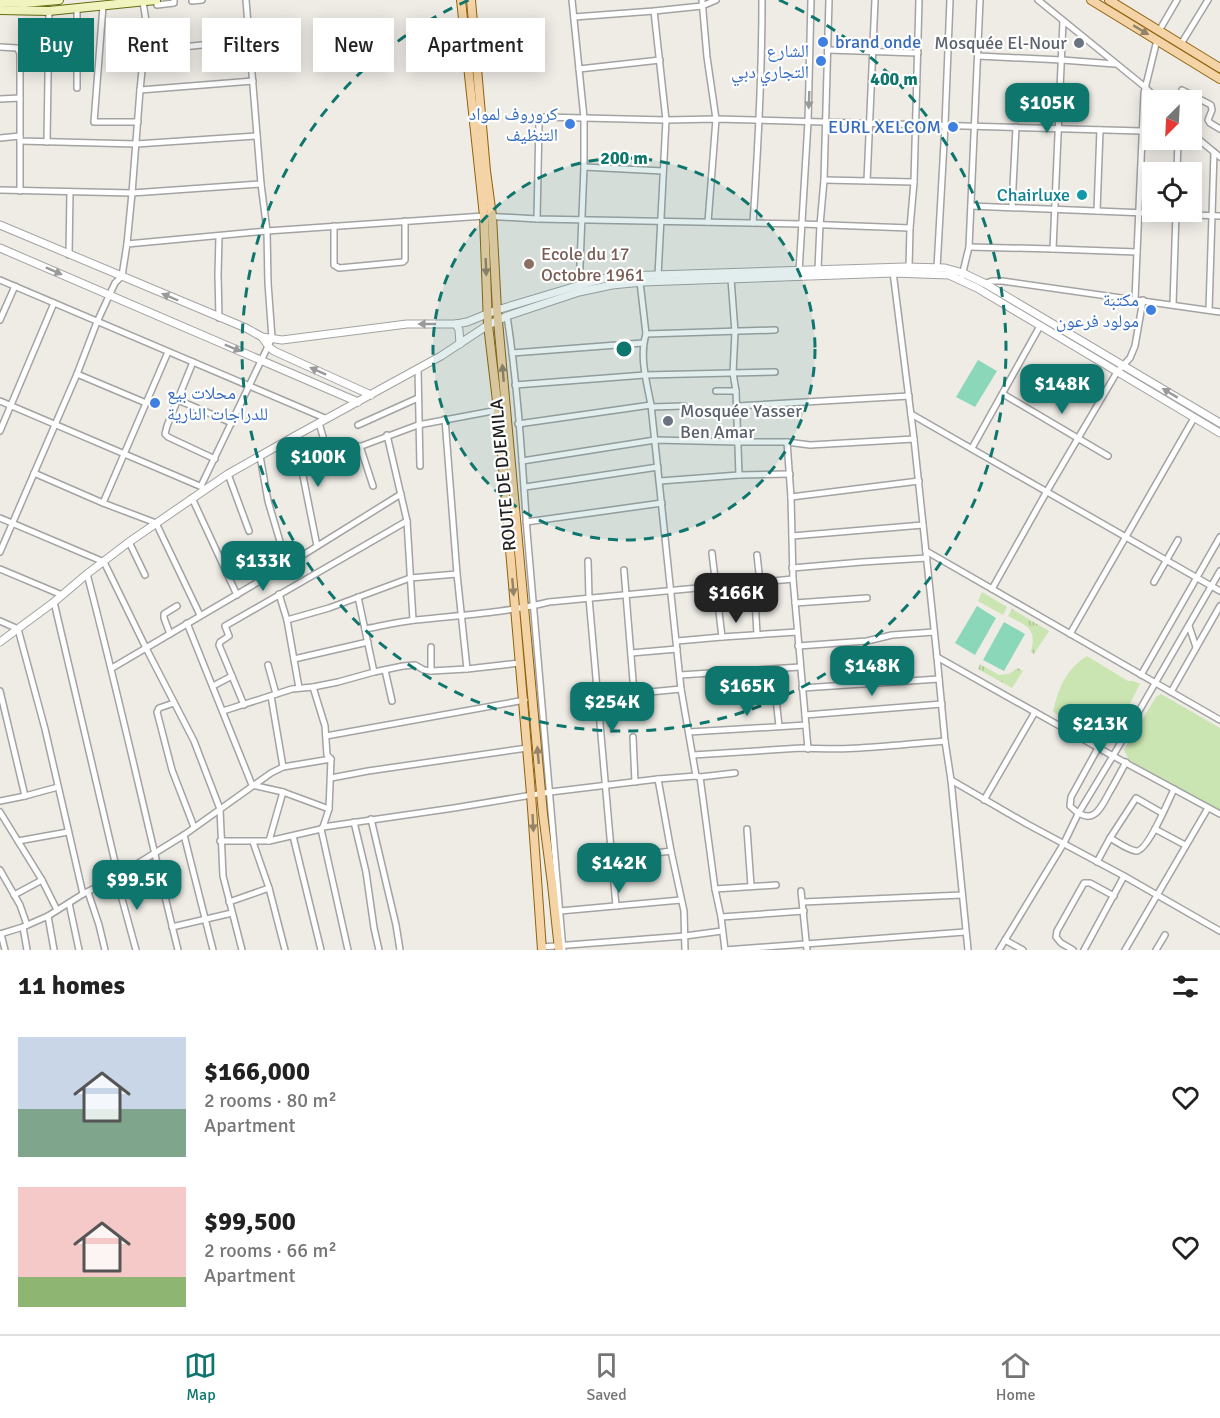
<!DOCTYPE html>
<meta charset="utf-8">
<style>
:root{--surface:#fff;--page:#f2f2f2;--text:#222;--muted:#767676;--line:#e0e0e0;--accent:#0f766e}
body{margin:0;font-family:Signika,"Noto Naskh Arabic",sans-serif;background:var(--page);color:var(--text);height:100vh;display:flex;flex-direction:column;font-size:22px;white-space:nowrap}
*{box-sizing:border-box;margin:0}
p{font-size:20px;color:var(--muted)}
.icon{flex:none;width:33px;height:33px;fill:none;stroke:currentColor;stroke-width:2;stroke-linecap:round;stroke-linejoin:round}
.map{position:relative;height:950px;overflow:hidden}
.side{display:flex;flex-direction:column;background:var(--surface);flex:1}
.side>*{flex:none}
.guide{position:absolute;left:18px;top:18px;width:600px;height:54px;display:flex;gap:12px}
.needle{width:39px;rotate:204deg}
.fabs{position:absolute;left:1142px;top:90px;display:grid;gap:12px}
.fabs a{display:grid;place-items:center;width:60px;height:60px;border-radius:0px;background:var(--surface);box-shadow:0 3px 15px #0003;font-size:30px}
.price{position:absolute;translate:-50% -51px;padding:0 14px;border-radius:12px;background:var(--accent);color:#fff;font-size:20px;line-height:39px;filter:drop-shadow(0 2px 3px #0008)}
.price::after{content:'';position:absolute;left:50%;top:36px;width:18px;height:14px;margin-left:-9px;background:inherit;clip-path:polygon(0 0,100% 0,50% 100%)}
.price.on{background:#222;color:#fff}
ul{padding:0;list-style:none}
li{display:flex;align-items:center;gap:18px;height:150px;padding:0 18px}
li span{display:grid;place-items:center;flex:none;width:168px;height:120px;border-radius:0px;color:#555}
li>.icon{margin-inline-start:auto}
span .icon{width:72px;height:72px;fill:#fffc;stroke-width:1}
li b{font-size:26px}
h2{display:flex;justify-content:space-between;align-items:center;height:72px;padding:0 18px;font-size:26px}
.chip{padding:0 21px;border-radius:0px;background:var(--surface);box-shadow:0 3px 15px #0003;font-size:21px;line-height:54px}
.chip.on{background:var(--accent);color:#fff}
.tabs{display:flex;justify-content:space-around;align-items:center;height:84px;border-top:2px solid var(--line);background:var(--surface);font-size:16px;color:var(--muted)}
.tabs a{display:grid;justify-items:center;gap:3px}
.tabs .on{color:var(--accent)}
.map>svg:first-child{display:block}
</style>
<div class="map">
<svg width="1220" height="950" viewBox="0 0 1220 950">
<defs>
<pattern id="grass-tufts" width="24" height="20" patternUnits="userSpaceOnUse" patternTransform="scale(1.5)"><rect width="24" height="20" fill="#cae5b1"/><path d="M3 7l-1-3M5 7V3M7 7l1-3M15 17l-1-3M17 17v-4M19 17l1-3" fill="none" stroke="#adc498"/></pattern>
</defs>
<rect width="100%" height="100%" fill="#efece6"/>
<g fill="url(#grass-tufts)">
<polygon points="982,592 1007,607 1003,615 978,601"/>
<path d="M 1012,609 L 1049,631 L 1034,654 L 1031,652 C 1037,628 1027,626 1008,616 Z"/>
<polygon points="980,664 999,675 1009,674 1018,668 1023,671 1012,688 978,669"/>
</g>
<g fill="#cae5b1">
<path d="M 1087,656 L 1128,681 L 1133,681 L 1140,684 L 1111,740 L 1105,741 L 1053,712 C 1058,689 1066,669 1087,656 Z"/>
<polygon points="1161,694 1220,728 1220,812 1129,760 1124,750 1156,697"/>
</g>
<g fill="#8bd7ba">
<polygon points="978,360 997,371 975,407 956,397"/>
<polygon points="977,606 996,618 975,655 955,643"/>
<polygon points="1004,622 1025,634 1004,671 983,660"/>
</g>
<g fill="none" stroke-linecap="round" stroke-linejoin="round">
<g stroke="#a3a3a3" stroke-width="8">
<g id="minor">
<polyline points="157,0 157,5 174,3 174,0"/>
<polyline points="192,0 192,1 202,0"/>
<polyline points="572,0 584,118 584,167 579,289"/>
<polyline points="702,0 707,57 716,119 708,222"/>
<polyline points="1038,0 1145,87 1158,100"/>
<polyline points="103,6 94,122 138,122"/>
<polyline points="77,9 77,88"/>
<polyline points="654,11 666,120 658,276"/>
<polyline points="574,17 654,11 702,6 716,0"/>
<polyline points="1159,31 1177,0"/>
<polyline points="1181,44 1208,0"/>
<polyline points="0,47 17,48 20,53 20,136"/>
<polyline points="828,50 918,53"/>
<polyline points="144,51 250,40"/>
<polyline points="978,56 1062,60 1115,64"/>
<polyline points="579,69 660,60"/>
<polyline points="140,90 253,81"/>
<polyline points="1182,90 1211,105 1212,110 1208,120 1210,123 1220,129"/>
<polyline points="0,99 20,98"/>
<polyline points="1191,133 1220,157"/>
<polyline points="0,138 20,136 20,141 136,144 257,136"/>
<polyline points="47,142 49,11"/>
<polyline points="584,167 663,171"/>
<polyline points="1177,172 1178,140"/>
<polyline points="824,180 914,182"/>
<polyline points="867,181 875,0"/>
<polyline points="0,190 132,193 261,184"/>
<polyline points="20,191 20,141"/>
<polyline points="971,206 1220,216"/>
<polyline points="1012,207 1016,127"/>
<polyline points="1097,211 1100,130"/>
<polyline points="537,219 539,122 543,117 666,120 716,119 1142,131"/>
<path d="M 753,223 C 758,149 762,75 762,0"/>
<polyline points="334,226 334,265 339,268 403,262 405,260 405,221"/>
<polyline points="127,244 267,231 484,216 537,219 802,224 910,228"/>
<polyline points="969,247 1053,249 1137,252"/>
<polyline points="1053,249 1063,21"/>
<polyline points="69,255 70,192"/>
<polyline points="909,268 910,228 914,182 919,0"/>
<polyline points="937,268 945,125 950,0"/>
<polyline points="818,269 820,225 824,180 829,0"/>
<polyline points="799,272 808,122 811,0"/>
<polyline points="893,272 914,439 937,657 945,741 951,780 968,950"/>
<polyline points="731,279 735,332 733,373 736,391 739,475"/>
<polyline points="0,280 327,419"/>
<polyline points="961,280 969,247 980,0"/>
<path d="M 640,282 L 646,334 C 639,357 647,383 651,405 L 681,689 L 696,776"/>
<polyline points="983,284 992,281 1002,281 1220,312"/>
<polyline points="1135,299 1144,93 1157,40"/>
<polyline points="1173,305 1176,213"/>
<polyline points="1209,310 1214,152"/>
<path d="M 507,316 C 518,387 522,460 527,531 L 563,950"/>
<polyline points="219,318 218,275 219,236"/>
<polyline points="0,320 15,286"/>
<polyline points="646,334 775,330"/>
<polyline points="512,353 643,343"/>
<polyline points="193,362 167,426 165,434 168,437 215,459"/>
<polyline points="418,369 420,466"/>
<polyline points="77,374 146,403"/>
<polyline points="515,385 645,375 775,372"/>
<polyline points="716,391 736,391"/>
<polyline points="1003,394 1108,456"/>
<polyline points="178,400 232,423"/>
<polyline points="0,401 202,487"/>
<polyline points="737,406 909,396"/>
<polyline points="651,407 684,406"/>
<polyline points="911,414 1220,591"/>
<polyline points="445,419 457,574 467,669"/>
<polyline points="319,423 328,454 332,457 418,425 498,410"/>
<polyline points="518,424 651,405"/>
<polyline points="358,425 418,398"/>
<polyline points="0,431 54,303"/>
<polyline points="387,435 407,521 413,620"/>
<polyline points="295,436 317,546"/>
<polyline points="787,442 791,497 793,579 808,749"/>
<polyline points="360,446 373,486"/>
<polyline points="972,448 1040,326"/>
<polyline points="260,456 268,501 287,565"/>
<polyline points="522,461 655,440 738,442 787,442 810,445 914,439"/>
<polyline points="34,473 103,503 156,523 200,615"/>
<polyline points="228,474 249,531"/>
<polyline points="660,481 739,475 790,474"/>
<polyline points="201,486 272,338 268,283 267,231 261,184 246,0"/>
<polyline points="525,487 658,467"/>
<polyline points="791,497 919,481"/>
<polyline points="192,498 237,595"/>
<polyline points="103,503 168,352"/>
<polyline points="0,518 104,562 146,648 194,741 220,809 223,876 242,950"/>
<polyline points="526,522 662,503"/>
<polyline points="792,536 923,525"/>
<polyline points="129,542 145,575"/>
<polyline points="926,551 1220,720"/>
<polyline points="0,552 77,374 97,322 115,283 122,276 127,244 132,193 140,90 144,51 146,21 143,2"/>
<polyline points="712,553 722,637"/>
<polyline points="757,555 760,582"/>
<polyline points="588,561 589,598 616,906"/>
<polyline points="792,568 862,562 927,558"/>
<polyline points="0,569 62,595"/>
<polyline points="624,570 634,693"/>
<path d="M 87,574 C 120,699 147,825 178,950"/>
<polyline points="227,574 260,554"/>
<polyline points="754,582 757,634"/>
<polyline points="1154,582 1178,540"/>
<polyline points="992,589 1047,491 1117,372 1130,358 1135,346 1143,300"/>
<polyline points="279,594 287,620 299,688"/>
<polyline points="358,597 374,672"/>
<polyline points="54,602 118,875"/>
<polyline points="795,603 867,598"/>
<polyline points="287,620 329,608 410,578 457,574"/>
<polyline points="0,621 18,629 45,729 83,894"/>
<polyline points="187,623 252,785 283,792 329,809"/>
<polyline points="1189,626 1196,647"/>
<path d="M 365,629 C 381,626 398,622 415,620 C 460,615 505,613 549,602 L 793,579"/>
<polyline points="170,634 164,618 164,614 177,606"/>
<polyline points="1070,634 1194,418"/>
<polyline points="677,641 722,637 797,632"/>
<polyline points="798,646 867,641 892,635 934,632"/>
<polyline points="631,653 677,649"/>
<polyline points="937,657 1113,756 1220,814"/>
<polyline points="294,659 368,642"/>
<polyline points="268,665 276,694"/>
<polyline points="112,668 287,565 401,494"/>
<polyline points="385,670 392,701"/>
<polyline points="431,671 431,647"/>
<polyline points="680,675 800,667"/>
<polyline points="1141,675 1220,537"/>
<polyline points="213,686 232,676"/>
<polyline points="313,687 325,726 327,755 331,759"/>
<polyline points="802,688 939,679"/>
<polyline points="0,691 25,796"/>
<polyline points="1171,692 1220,606"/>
<polyline points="271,696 283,767"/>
<polyline points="597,697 681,689"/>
<polyline points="776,699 779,726"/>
<polyline points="174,703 159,708 157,712 172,770 194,827"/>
<polyline points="244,705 219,645 220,642 229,636 225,626 407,521"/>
<polyline points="223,711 292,689 313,687 338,682 374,672 403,666 415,665 424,670 431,671 467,669 520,663"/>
<polyline points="805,715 942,704"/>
<polyline points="689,732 806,725"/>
<polyline points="326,736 525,700"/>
<polyline points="633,737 635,782"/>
<path d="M 1098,748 L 1071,797 L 1070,806 C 1091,827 1099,812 1109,793 C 1115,783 1120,773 1126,762"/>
<path d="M 693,755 L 801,748 C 848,751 897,745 945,741"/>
<polyline points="700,777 715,889 721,917 725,950 965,932"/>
<polyline points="331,778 368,771 527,748"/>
<polyline points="951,780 1027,824 1124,876 1220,931"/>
<polyline points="984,800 1035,712"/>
<polyline points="0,801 25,796 58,787"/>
<polyline points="0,812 42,880 57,910"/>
<polyline points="371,819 396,925 400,950"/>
<polyline points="354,822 366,872 374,928 379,950"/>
<polyline points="321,829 348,950"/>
<polyline points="747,829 751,886"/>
<polyline points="1155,829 1185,845"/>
<polyline points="184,835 213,950"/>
<polyline points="293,836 321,950"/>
<path d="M 1110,838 C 1117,842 1128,850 1136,851 C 1147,852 1169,800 1174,789"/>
<polyline points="18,841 68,832"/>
<polyline points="220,841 269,841 321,829 323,827 454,808 550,792 658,779 696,776 700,777 735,773"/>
<polyline points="269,841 283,792"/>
<polyline points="253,842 269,888 285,950"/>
<polyline points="671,851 684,911 685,950"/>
<polyline points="611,859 671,851 658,779"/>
<polyline points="1097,862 1110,838 1136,798 1162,813"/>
<polyline points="0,870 20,905 27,925"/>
<polyline points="116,877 136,950"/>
<polyline points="715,889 776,885"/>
<polyline points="801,891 807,950"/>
<polyline points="88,892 99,925 105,950"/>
<polyline points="14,895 42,880"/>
<polyline points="229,902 269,888"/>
<polyline points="803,902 962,895"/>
<polyline points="69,903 79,950"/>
<polyline points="560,911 681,900"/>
<polyline points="48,916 54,950"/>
<polyline points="721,917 804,911"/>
<polyline points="23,927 27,950"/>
<polyline points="172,927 232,913"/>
<polyline points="0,934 23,927 48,916 83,894 116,877 184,835 271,773 283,767 331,759 329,809 323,827"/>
<polyline points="1,934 5,950"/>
<polyline points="1005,940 1023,950"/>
<polyline points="542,947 685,936 722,931"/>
<polyline points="999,950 1064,843 1078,814 1113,756 1220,571"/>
<polyline points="1073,950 1061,943 1056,937 1057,931 1084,883 1090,883 1114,896"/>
<polyline points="1084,950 1124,876"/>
<polyline points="1125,950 1208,808"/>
<polyline points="1156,950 1165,935"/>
</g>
</g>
<g stroke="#a3a3a3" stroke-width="9">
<g id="tertiary">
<polyline points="0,225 246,328 262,337 282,340 407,324 456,324 467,322 497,310 580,285 610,277 624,276 905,267 945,268 963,273 984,283 1220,423"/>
<polyline points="0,248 358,402"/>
<polyline points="456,324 459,330 460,344"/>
<polyline points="262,337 269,347 274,351 371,395"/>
<polyline points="0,642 54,602 87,574 129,542 228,474 295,436 441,356 488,325 507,316 579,292 612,285 643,282 893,273 949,275 977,288 1220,433"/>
</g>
</g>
<g stroke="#646e0e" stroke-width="10">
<g id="secondary">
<polyline points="0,2 24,3 59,0"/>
<polyline points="0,10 49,11 156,0"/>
</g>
</g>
<g stroke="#8e630c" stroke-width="10">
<g id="primary">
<polyline points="461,0 484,216 488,325 498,410 531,794 542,950"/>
<polyline points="471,0 486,171 492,216 497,310 524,607 543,814 552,884 559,950"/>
<polyline points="1091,0 1220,79"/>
<polyline points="1109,0 1220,68"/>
</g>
</g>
<use href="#minor" stroke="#fff" stroke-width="5"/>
<use href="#tertiary" stroke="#fff" stroke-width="7"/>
<use href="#secondary" stroke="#f2f4bf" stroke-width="8"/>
<use href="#primary" stroke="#f4d3a6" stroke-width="8"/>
</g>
<defs><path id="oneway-solid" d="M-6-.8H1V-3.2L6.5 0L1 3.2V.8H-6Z" transform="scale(1.5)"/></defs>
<g fill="#948269">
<use href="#oneway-solid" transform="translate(1141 30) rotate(31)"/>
<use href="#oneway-solid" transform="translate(486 267) rotate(88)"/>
<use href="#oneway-solid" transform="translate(503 373) rotate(-95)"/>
<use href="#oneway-solid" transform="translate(513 587) rotate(85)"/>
<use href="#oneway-solid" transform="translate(538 755) rotate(-95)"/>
<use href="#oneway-solid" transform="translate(533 823) rotate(87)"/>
</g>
<g fill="#9a9a9a">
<use href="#oneway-solid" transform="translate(809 100) rotate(92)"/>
<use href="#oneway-solid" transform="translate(54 271) rotate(24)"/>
<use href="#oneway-solid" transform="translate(170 297) rotate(-157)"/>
<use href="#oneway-solid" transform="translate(427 324) rotate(180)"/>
<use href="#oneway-solid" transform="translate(233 348) rotate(23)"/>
<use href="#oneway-solid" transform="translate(318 371) rotate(-156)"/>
<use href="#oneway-solid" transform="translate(1170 393) rotate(-149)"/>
</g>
<circle cx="624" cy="349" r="191" fill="#0f766e" fill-opacity=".12"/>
<g fill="none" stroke="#0f766e" stroke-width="3" stroke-dasharray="10 8">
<circle cx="624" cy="349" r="191"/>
<path d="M779 0A382 382 0 1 1 469 0"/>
</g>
<g fill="#3f7fe0" stroke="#fff" stroke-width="2">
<circle cx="823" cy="42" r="6"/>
<circle cx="821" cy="61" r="6"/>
<circle cx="570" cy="124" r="6"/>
<circle cx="953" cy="127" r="6"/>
<circle cx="1151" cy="310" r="6"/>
<circle cx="155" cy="403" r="6"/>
</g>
<g fill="#6b7280" stroke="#fff" stroke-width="2">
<circle cx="1079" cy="43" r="6"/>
<circle cx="668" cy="421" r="6"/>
</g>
<circle fill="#0f9aa8" stroke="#fff" stroke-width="2" cx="1082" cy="195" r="6"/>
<circle fill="#8d6e63" stroke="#fff" stroke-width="2" cx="529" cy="264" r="6"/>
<g text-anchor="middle" stroke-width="4.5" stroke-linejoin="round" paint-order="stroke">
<g font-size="18" fill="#366cbe" stroke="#fff" text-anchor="end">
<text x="835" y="48" text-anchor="start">brand onde</text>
<text x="809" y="57">الشارع<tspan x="809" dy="21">التجاري دبي</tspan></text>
<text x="558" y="120">كروروف لمواد<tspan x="558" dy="21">التنظيف</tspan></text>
<text x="941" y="133">EURL XELCOM</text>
<text x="1139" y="306">مكتبة<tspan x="1139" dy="21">مولود فرعون</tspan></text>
<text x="167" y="399" text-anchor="start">محلات بيع<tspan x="167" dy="21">للدراجات النارية</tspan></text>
</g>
<g font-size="18" fill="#5b616d" stroke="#fff" text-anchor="end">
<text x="1067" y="49">Mosquée El-Nour</text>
<text x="680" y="417" text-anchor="start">Mosquée Yasser<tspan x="680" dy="21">Ben Amar</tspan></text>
</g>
<g font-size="18" fill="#0d838f" stroke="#fff" text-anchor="end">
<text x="1070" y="201">Chairluxe</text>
</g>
<g font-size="18" fill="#785e54" stroke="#fff" text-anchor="start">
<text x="541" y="260">Ecole du 17<tspan x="541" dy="21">Octobre 1961</tspan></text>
</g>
<g font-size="18" fill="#1f1f1f" stroke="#fff">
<text transform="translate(503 475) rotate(-95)" y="6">ROUTE DE DJEMILA</text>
</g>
</g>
<circle cx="624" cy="349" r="9" fill="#0f766e" stroke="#fff" stroke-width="3"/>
<g font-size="18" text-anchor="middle" font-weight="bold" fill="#0f766e" stroke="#fff" stroke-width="4.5" stroke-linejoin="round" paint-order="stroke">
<text x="894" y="85">400 m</text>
<text x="624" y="164">200 m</text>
</g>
</svg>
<div class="fabs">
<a><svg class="needle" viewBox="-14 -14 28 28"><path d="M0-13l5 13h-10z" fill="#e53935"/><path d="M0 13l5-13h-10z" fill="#767676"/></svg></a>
<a><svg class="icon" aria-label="locate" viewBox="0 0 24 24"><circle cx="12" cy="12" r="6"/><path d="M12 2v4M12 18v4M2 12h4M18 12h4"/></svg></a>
</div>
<b class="price" style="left:1047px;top:134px">$105K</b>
<b class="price" style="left:1062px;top:415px">$148K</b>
<b class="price" style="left:318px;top:488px">$100K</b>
<b class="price" style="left:263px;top:592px">$133K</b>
<b class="price on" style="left:736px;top:624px">$166K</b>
<b class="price" style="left:872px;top:697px">$148K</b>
<b class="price" style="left:747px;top:717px">$165K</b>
<b class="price" style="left:612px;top:733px">$254K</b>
<b class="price" style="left:1100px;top:755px">$213K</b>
<b class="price" style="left:619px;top:894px">$142K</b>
<b class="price" style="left:137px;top:911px">$99.5K</b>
<div class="guide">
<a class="chip on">Buy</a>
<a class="chip">Rent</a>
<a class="chip">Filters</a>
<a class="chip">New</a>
<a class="chip">Apartment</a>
</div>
</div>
<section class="side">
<h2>11 homes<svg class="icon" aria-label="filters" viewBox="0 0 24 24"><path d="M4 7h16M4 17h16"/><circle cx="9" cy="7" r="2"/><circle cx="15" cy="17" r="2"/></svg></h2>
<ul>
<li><span style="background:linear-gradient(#c9d6e8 60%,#7fa58c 0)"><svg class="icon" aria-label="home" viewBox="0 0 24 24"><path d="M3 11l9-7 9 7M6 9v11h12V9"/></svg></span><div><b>$166,000</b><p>2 rooms · 80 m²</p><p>Apartment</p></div><svg class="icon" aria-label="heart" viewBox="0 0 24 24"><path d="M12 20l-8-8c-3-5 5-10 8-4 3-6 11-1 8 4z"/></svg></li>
<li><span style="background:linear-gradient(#f6c9c9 75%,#8fb573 0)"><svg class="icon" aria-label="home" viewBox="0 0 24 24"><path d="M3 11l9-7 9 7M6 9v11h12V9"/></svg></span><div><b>$99,500</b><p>2 rooms · 66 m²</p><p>Apartment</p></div><svg class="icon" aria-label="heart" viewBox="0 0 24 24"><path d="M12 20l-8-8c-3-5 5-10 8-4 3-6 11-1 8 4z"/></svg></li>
</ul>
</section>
<nav class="tabs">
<a class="on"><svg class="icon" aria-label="map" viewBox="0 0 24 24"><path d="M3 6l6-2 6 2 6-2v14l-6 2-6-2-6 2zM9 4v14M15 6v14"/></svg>Map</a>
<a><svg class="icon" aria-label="saved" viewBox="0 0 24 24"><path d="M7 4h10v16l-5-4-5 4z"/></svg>Saved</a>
<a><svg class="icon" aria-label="home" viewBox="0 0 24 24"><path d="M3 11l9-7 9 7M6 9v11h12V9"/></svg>Home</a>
</nav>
